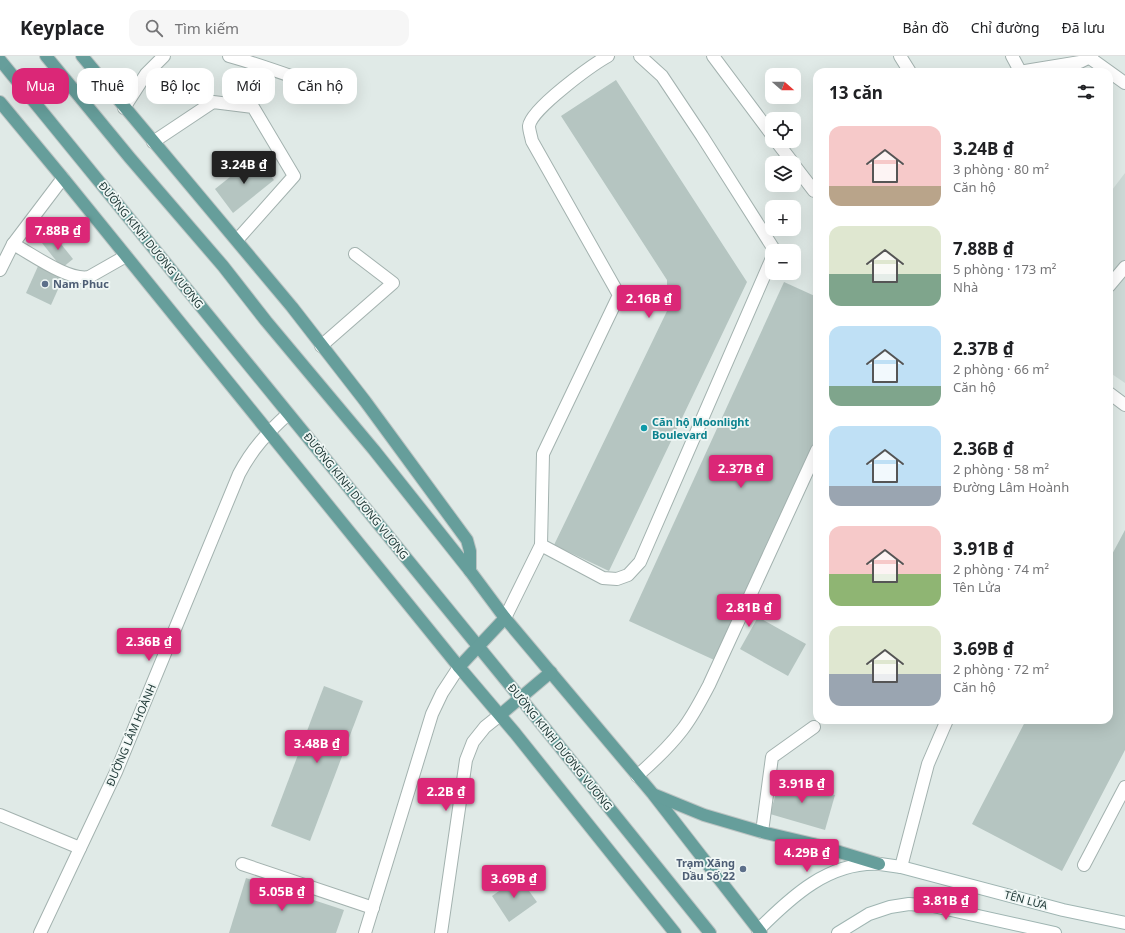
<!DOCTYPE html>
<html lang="vi">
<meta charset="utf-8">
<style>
:root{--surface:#fff;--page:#f6f6f6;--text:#202124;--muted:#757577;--line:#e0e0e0;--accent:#db2777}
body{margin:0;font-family:"Noto Sans",sans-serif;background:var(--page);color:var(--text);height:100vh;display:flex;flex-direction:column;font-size:15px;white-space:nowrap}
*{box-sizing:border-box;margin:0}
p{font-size:13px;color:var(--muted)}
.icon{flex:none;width:22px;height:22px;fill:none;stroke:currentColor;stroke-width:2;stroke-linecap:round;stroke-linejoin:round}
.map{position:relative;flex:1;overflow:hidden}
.drawer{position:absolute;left:813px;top:12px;width:300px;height:656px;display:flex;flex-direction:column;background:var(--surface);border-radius:12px;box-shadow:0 4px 16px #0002}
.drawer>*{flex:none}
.banner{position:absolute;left:12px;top:12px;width:380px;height:36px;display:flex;gap:8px}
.needle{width:26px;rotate:110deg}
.buttons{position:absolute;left:765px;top:12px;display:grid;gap:8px}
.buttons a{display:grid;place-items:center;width:36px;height:36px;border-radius:8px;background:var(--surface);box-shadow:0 4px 16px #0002;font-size:20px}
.price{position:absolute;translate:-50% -34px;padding:0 9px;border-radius:4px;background:var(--accent);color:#fff;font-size:13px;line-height:26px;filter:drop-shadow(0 1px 2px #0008)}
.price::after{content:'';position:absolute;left:50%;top:24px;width:12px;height:9px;margin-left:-6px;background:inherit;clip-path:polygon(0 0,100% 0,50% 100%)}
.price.selected{background:#222;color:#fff}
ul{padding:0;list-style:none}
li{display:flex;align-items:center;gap:12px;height:100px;padding:0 16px}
li span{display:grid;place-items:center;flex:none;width:112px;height:80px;border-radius:12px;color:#555}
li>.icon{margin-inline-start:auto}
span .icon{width:48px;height:48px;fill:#fffc;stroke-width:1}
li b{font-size:17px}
h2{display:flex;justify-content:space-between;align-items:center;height:48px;padding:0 16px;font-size:17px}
.pill{padding:0 14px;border-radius:12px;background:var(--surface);box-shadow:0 4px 16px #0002;font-size:14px;line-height:36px}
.pill.selected{background:var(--accent);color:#fff}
header{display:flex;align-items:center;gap:24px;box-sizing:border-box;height:56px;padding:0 20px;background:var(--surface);border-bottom:1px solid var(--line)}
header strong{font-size:19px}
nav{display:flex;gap:22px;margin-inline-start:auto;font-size:14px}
.search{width:280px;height:36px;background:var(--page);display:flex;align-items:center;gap:10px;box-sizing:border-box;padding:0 14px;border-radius:12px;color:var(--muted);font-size:15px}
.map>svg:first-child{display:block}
</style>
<header>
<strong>Keyplace</strong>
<div class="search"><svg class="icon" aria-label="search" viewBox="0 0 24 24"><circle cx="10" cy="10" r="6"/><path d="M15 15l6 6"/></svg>Tìm kiếm</div>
<nav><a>Bản đồ</a><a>Chỉ đường</a><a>Đã lưu</a></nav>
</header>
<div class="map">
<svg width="1125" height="877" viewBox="0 0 1125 877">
<rect width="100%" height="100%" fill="#e0eae7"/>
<polygon fill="#cedad7" points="1125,117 1125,327 1109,316 1109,138"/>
<g fill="#b5c5c1">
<polygon points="616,24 747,226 609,515 554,489 667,255 667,224 561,60"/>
<polygon points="255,101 274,124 233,157 215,133"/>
<polygon points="53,178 73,203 62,212 42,187"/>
<polygon points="39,208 64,220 51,249 26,237"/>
<polygon points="784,226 817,241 817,402 723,608 629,565"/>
<polygon points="1125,474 1125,694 1062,815 972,768 1026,664 1109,664 1109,504"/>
<polygon points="758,561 806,588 788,620 740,593"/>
<polygon points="324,630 363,645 310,785 271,770"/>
<polygon points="780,723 835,739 825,774 770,758"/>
<polygon points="519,821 537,846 509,866 492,840"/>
<polygon points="246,822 344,854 336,877 229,877"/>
</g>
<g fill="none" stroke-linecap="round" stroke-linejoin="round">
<g stroke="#a3b2af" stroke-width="14">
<g id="lane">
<path d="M 229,0 C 269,11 308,27 347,39"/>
<polyline points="640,0 662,20 702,80 775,195"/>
<polyline points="900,0 910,16"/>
<polyline points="124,52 146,18 164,0"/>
<polyline points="153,86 213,46 253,51 294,120 237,184"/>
<path d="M 13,188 C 32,198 68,225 89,221 L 126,200"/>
<polyline points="0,214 13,188 63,122"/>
<polyline points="1109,230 1125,211"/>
<polyline points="321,290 393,227 355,198"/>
<polyline points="1109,337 1125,349"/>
<polyline points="541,489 603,522 617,523 628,519 640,506 772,202"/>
<path d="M 505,562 L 541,489 L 543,398 L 619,239 L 532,85 C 531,80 529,74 529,70 C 531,53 592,9 608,0"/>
<polyline points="0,759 80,792"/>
<polyline points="762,776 772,701 814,671"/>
<polyline points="242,808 373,852"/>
<polyline points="1084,809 1125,731"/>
<polyline points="901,811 928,708 947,664"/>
<polyline points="365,877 432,658 442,637 459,611"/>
</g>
</g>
<g stroke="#a3b2af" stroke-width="14">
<g id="street">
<polyline points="713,0 772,79"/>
<polyline points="1012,0 1020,15"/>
<polyline points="1090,2 1125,27"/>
<polyline points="1019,16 1080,6 1092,0"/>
<polyline points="776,85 793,107"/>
<polyline points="794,109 814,135 817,135"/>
<path d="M 637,720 C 653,706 669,691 682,674 C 693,660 701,644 709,629 L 817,394"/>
<path d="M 40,877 L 116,716 L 239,418 C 252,393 267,377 288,358"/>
<polyline points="441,877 466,704 473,686 485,671 500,659"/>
</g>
</g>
<g stroke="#9fb5b2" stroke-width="14">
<g id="secondary">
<path d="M 758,874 C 791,841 829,805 880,808 C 887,809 894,810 901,811 L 1063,854 L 1125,867"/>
<polyline points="838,877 869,858 890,851 909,848 933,850 1055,877"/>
</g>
</g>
<g stroke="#bcc4c3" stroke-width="14">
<g id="primary">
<polyline points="46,0 130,102 223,210 266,265 374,394 470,515 505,562 653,738 761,877"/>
<polyline points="82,0 292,251 365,345 467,484 470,495 470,515"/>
<polyline points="0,4 535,660 710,877"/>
<polyline points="0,46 63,122 459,611 515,677 675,877"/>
<polyline points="459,611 505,562"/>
<polyline points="500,659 551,616"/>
<polyline points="655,739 704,759 762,776 813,788 879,808"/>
</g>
</g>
<use href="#lane" stroke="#fff" stroke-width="12"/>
<use href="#street" stroke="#fff" stroke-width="12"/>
<use href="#secondary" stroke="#fff" stroke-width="12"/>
<use href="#primary" stroke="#669e9b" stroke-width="12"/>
</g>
<g fill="#5c6f8a" stroke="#f0f7f5" stroke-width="1.5">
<circle cx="45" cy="228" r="4"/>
<circle cx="743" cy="813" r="4"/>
</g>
<circle fill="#0f9aa8" stroke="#f0f7f5" stroke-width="1.5" cx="644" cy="372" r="4"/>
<g text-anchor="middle" stroke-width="3.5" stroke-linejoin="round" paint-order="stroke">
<g font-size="11" fill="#213a38" stroke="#f0f7f5">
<text transform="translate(151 189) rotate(51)" y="4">ĐƯỜNG KINH DƯƠNG VƯƠNG</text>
<text transform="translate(356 440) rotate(51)" y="4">ĐƯỜNG KINH DƯƠNG VƯƠNG</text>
<text transform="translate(131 679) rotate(-67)" y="4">ĐƯỜNG LÂM HOÀNH</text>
<text transform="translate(560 691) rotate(51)" y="4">ĐƯỜNG KINH DƯƠNG VƯƠNG</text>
<text transform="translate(1026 844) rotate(15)" y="4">TÊN LỬA</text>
</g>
<g font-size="11" font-weight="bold" fill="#4e5e75" stroke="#f0f7f5" text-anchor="start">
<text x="53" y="232">Nam Phuc</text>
<text x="735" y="811" text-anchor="end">Trạm Xăng<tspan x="735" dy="13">Dầu Số 22</tspan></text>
</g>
<g font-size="11" font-weight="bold" fill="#0d838f" stroke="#f0f7f5" text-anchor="start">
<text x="652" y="370">Căn hộ Moonlight<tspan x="652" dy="13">Boulevard</tspan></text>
</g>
</g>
</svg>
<div class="buttons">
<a><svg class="needle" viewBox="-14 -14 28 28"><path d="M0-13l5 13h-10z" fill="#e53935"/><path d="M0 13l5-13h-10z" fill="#757577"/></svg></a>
<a><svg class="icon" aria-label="locate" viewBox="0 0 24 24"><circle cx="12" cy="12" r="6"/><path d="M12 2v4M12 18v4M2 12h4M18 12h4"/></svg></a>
<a><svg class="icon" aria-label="layers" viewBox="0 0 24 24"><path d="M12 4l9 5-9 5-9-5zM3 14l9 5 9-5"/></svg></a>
<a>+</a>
<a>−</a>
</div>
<b class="price selected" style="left:244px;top:129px">3.24B ₫</b>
<b class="price" style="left:58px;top:195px">7.88B ₫</b>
<b class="price" style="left:649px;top:263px">2.16B ₫</b>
<b class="price" style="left:741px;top:433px">2.37B ₫</b>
<b class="price" style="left:749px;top:572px">2.81B ₫</b>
<b class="price" style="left:149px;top:606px">2.36B ₫</b>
<b class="price" style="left:317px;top:708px">3.48B ₫</b>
<b class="price" style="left:802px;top:748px">3.91B ₫</b>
<b class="price" style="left:446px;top:756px">2.2B ₫</b>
<b class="price" style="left:807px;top:817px">4.29B ₫</b>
<b class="price" style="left:514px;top:843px">3.69B ₫</b>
<b class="price" style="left:282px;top:856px">5.05B ₫</b>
<b class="price" style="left:946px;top:865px">3.81B ₫</b>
<div class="banner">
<a class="pill selected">Mua</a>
<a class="pill">Thuê</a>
<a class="pill">Bộ lọc</a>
<a class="pill">Mới</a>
<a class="pill">Căn hộ</a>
</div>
<section class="drawer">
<h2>13 căn<svg class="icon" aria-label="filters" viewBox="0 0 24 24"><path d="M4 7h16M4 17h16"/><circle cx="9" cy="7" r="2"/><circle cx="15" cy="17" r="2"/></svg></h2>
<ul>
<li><span style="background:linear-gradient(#f6c9c9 75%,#b9a48a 0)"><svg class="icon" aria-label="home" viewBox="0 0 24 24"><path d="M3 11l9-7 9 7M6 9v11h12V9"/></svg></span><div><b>3.24B ₫</b><p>3 phòng · 80 m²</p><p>Căn hộ</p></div></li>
<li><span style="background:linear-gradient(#dfe7d0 60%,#7fa58c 0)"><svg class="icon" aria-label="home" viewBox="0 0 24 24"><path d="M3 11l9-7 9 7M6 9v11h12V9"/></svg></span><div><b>7.88B ₫</b><p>5 phòng · 173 m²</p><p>Nhà</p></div></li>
<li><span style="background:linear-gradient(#bfe0f5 75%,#7fa58c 0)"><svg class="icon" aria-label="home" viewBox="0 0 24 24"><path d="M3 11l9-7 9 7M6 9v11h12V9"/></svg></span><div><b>2.37B ₫</b><p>2 phòng · 66 m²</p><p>Căn hộ</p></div></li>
<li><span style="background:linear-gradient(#bfe0f5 75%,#9aa5b1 0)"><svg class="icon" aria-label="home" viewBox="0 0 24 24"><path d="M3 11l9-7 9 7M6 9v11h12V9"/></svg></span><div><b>2.36B ₫</b><p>2 phòng · 58 m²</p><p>Đường Lâm Hoành</p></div></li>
<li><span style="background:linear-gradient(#f6c9c9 60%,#8fb573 0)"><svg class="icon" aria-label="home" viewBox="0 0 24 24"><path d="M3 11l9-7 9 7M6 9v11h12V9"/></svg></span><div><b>3.91B ₫</b><p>2 phòng · 74 m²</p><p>Tên Lửa</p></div></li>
<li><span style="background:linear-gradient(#dfe7d0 60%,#9aa5b1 0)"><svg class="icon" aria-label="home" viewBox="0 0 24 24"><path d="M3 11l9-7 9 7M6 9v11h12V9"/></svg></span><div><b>3.69B ₫</b><p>2 phòng · 72 m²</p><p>Căn hộ</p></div></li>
</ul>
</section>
</div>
